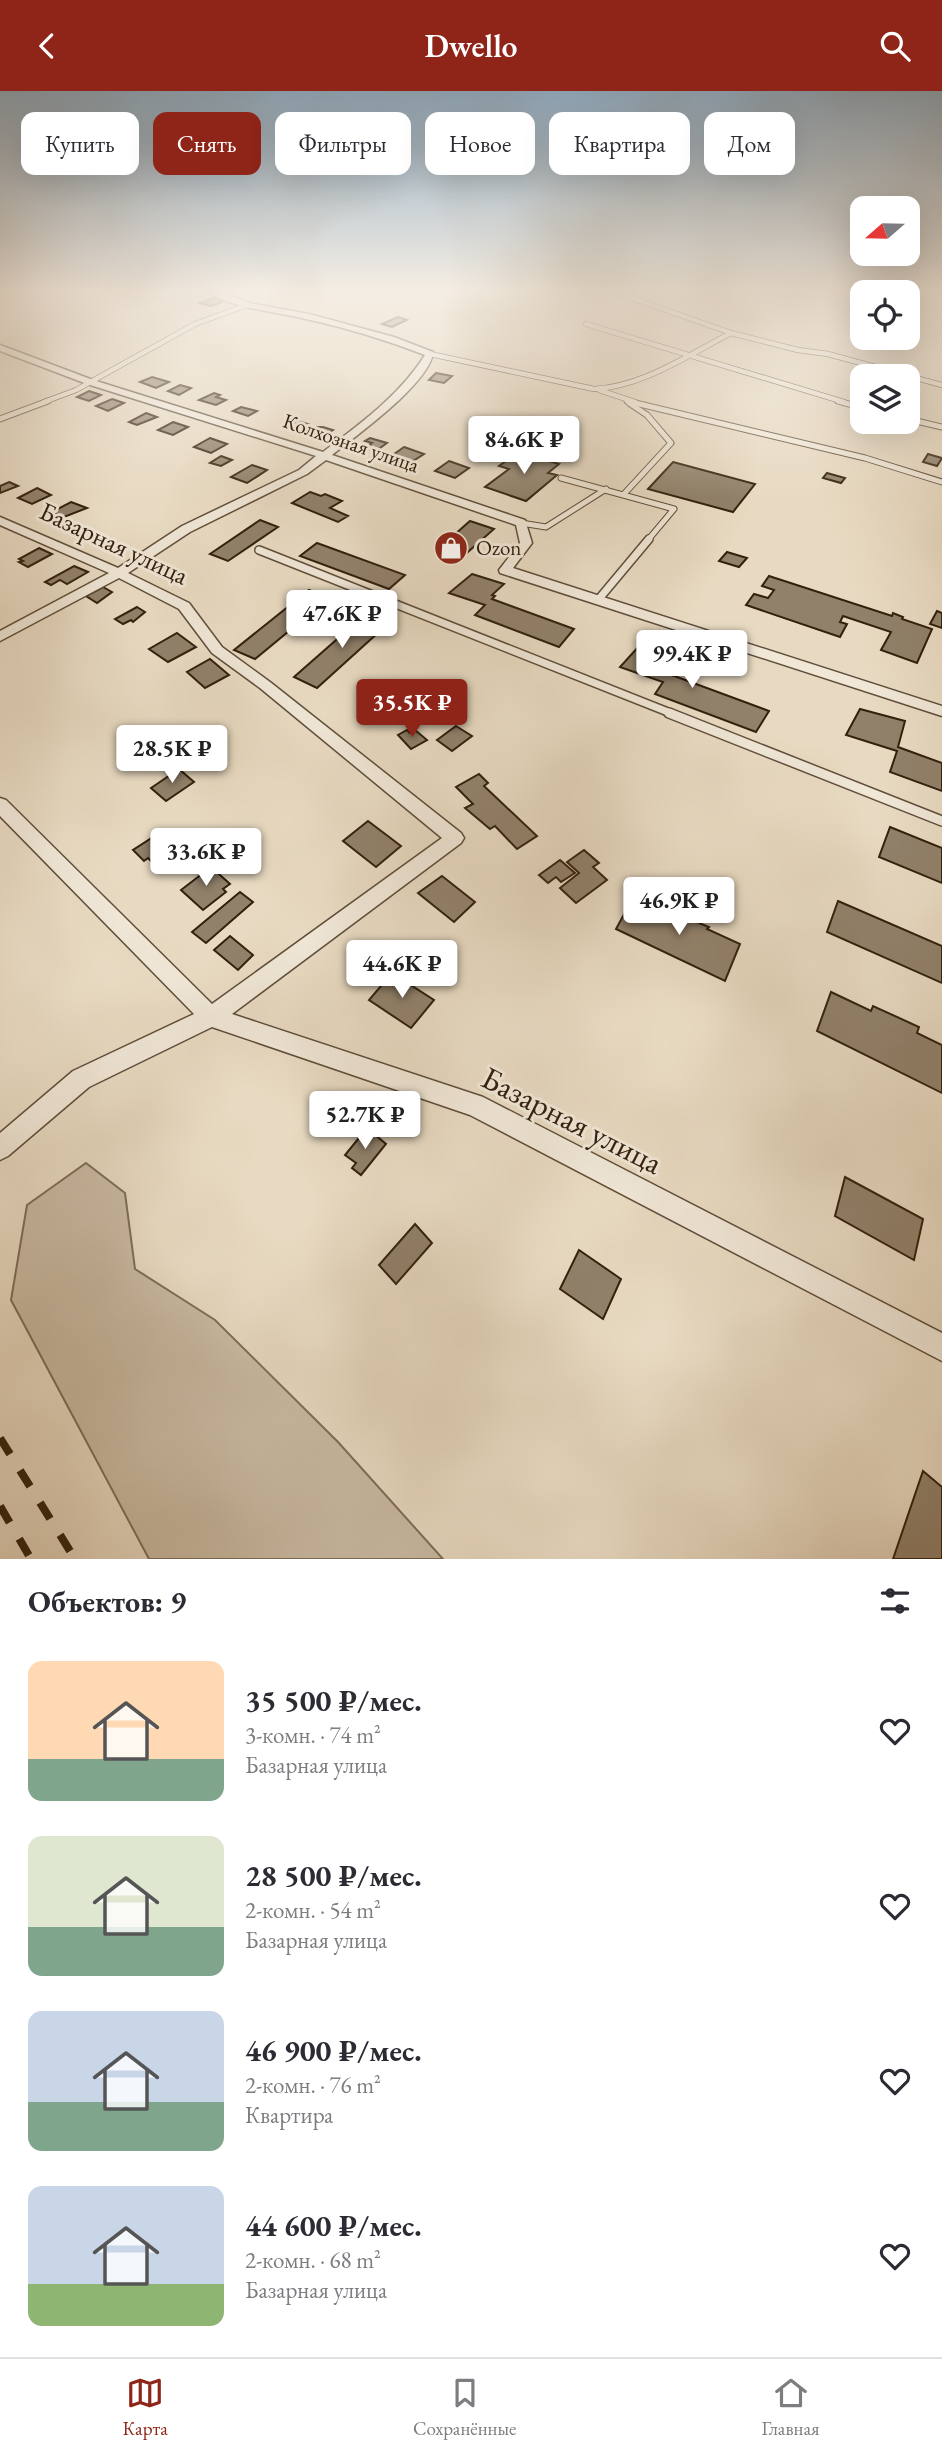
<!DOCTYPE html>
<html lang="ru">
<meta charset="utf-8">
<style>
:root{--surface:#fff;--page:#f2f2f3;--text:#2b2b33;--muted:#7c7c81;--line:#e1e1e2;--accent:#8f2418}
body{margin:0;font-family:"EB Garamond",serif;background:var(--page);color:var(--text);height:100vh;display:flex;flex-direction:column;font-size:26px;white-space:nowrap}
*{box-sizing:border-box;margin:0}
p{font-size:23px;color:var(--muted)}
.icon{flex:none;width:38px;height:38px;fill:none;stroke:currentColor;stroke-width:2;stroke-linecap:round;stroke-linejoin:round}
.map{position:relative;height:1468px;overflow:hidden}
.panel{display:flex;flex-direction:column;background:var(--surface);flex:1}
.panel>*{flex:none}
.top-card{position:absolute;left:21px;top:21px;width:901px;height:63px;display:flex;gap:14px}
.needle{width:46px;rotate:250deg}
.fabs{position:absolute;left:850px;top:105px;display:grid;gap:14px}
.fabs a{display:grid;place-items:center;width:70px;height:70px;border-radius:14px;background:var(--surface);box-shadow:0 7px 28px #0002;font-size:35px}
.price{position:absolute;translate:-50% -60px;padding:0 16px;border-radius:7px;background:#fff;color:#222;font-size:23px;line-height:46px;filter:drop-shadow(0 2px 4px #0008)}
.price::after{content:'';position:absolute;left:50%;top:42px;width:21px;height:16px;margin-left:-10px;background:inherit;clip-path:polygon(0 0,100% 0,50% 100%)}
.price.on{background:var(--accent);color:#fff}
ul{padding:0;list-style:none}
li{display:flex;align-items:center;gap:21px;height:175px;padding:0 28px}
li span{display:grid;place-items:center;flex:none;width:196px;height:140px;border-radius:14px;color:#555}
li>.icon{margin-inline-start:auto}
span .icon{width:84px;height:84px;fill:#fffc;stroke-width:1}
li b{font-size:30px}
h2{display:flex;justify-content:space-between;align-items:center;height:84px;padding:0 28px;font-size:30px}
.pill{padding:0 24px;border-radius:14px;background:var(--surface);box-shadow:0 7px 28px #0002;font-size:24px;line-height:63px}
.pill.on{background:var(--accent);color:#fff}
header{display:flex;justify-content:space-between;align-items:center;height:91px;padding:0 28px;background:var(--accent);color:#fff;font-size:32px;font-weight:600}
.tabs{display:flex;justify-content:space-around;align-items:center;height:98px;border-top:2px solid var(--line);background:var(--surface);font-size:19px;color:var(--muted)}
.tabs a{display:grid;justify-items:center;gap:4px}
.tabs .on{color:var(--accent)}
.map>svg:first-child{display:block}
</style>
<header><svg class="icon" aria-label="back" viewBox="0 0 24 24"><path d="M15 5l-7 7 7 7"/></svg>Dwello<svg class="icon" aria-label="search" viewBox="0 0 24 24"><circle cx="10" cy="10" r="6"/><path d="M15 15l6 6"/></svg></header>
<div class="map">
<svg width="942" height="1468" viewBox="0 0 942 1468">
<rect width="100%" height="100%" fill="#e8dac2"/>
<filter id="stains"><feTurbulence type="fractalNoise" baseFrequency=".00286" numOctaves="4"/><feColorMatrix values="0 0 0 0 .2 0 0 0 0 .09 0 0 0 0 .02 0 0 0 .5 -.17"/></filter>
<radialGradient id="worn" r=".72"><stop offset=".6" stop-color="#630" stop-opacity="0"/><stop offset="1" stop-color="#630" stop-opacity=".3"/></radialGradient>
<polygon fill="#c9baa3" stroke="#7e6d58" stroke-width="2" points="86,1072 125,1102 135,1178 215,1229 338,1351 443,1468 149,1468 11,1209 27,1114"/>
<g fill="#91816b" stroke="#32200d" stroke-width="2">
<polygon points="216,206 227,209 211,215 200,212"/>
<polygon points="398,226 407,229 392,236 382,233"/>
<polygon points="436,282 452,285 444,292 429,289"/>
<polygon points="152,286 169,291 156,297 140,291"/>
<polygon points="180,294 191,297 179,304 168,300"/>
<polygon points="89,300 101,304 89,310 77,306"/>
<polygon points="214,302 220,304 216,306 226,309 216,314 199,309"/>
<polygon points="112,308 124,312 108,320 96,315"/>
<polygon points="241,316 257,320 248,325 233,320"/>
<polygon points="146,322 157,326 137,334 129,331"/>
<polygon points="294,329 308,333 299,339 284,334"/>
<polygon points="173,331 188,336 173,344 158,339"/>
<polygon points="317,336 323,336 333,339 320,347 307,342"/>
<polygon points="210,347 227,353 211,362 194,356"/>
<polygon points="370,347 387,352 376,360 365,357 372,352 365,350"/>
<polygon points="404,356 424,363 410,372 390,366"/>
<polygon points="519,361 559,373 548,382 557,384 526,410 485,396 509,378 499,375"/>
<polygon points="928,363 942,367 937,375 923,371"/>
<polygon points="221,365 232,369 221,375 210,372"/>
<polygon points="449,370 469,377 455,387 435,380"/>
<polygon points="673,371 755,393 733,421 648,398"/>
<polygon points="252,374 267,379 247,392 231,386"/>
<polygon points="827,382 845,387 841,392 823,387"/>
<polygon points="9,391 18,395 0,402 0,395"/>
<polygon points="37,397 51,404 32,413 18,407"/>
<polygon points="310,401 321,405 325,403 342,410 330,417 348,425 338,431 292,412"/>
<polygon points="71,411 87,417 64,426 52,421"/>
<polygon points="260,429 278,436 228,470 210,463"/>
<polygon points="470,430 494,438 461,467 437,459"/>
<polygon points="317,452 405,484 389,498 300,465"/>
<polygon points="39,457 52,463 28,476 19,471 23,470 19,468"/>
<polygon points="727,461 747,467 739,476 719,470"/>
<polygon points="74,475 88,481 67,493 60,489 51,494 45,491"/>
<polygon points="472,483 504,493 492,504 495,505 492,508 574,538 559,556 475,524 485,514 449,502"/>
<polygon points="769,485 892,525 893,522 903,526 902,528 932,538 917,572 881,559 891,541 843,525 840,531 847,533 840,546 746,514 754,503 768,507 774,499 762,495"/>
<polygon points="103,496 112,501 97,512 86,505"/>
<polygon points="309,499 329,507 255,568 234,559"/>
<polygon points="137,516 145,521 133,531 131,529 123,533 115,528"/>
<polygon points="937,520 942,522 942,537 930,533"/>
<polygon points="368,521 391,530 317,597 294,586"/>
<polygon points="177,542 196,556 168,571 149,558"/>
<polygon points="641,553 678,564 668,578 672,579 669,583 769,620 756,641 655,603 663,591 620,576"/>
<polygon points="210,568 229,584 205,597 187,581"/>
<polygon points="860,618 905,630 898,656 942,672 942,700 890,681 897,660 846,644"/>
<polygon points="456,635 472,645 452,660 437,649"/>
<polygon points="407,639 410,642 415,639 427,649 411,658 398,644"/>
<polygon points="179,678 194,691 166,710 151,697"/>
<polygon points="479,683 488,692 484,695 537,745 517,758 495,735 490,738 465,717 473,713 456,696"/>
<polygon points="368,730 401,755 376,776 343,750"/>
<polygon points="890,736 942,757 942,792 879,766"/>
<polygon points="164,739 178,753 151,770 148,767 144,770 133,759"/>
<polygon points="584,759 599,772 593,776 607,789 576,812 560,797 579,782 567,771"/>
<polygon points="560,769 575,782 561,791 556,786 548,792 539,784"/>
<polygon points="211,776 230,793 223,798 226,801 203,819 181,799"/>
<polygon points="442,785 475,811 454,831 418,802"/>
<polygon points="240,801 253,811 206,852 192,841"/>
<polygon points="634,805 709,836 707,838 740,853 725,890 616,838"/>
<polygon points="838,810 942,855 942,892 827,841"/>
<polygon points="230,845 253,864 238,879 214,859"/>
<polygon points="392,882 434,909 411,937 369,909"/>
<polygon points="831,901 871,920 873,915 919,936 917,942 942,954 942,1002 817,940"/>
<polygon points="367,1037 386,1053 361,1084 352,1077 356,1072 345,1064"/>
<polygon points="845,1086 923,1128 914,1169 835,1125"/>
<polygon points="415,1133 432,1152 396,1193 379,1174"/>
<polygon points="579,1159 621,1188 603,1228 560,1198"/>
<polygon points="923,1380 942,1396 942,1468 893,1468"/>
</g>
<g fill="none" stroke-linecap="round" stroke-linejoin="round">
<g stroke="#604e3a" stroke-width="6">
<g id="lane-far3">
<polyline points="615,201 731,242"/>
<polyline points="586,233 844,311"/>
<path d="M 430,263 L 594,298 C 642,296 688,264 731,242 L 798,259 L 828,263 L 942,294"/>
<polyline points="599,299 635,311"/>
<polyline points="44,311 76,299 195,233 247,214"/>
</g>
</g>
<g stroke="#604e3a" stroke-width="7">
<g id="lane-far2">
<polyline points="627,310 865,367 942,391"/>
<polyline points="838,310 863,317"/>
<polyline points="0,328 48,310"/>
<polyline points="908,328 942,336"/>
<polyline points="561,387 674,418 648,449"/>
<polyline points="624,403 671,352 647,324 629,312"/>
<polyline points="521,432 546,436 606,398"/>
</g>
</g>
<g stroke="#604e3a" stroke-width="10">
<g id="lane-far1">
<polyline points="259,459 673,623"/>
<polyline points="598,509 649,448"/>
</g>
</g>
<g stroke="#604e3a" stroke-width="12">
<polyline id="lane" points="669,622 942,730"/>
</g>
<g stroke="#604e3a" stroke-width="3">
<path id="street" d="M 208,201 L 219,201 L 249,212 L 309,223 L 394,246 L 433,261 C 431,291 357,344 332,364 L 525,429 L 532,452 L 513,477 L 942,615 L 942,625 L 500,482 L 499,479 L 520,452 L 516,434 L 326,369 L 307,383 L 190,441 L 128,482 L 189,512 L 222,556 L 270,591 L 461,742 L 464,747 L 461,752 L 232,923 L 483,1006 L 942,1242 L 942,1270 L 470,1024 L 212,936 L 89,996 L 8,1065 L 0,1069 L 0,1042 L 73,980 L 194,923 L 0,725 L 0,707 L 6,709 L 212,913 L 442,747 L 260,597 L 212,562 L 179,518 L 119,487 L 0,550 L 0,540 L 109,482 L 0,434 L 0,426 L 118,477 L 182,435 L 299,379 L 316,365 L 87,293 L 0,260 L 0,254 L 93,289 L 323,361 C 361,332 399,305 425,264 C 386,249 347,237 306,228 C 274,220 237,219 208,201 Z"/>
</g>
<use href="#lane-far3" stroke="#f0e7d7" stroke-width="4.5"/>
<use href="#lane-far2" stroke="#f0e7d7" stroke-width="5"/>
<use href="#lane-far1" stroke="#f0e7d7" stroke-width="7"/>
<use href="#lane" stroke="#f0e7d7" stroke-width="9"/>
<use href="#street" fill="#f0e7d7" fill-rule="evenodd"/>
<g stroke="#32200d" stroke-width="8" stroke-dasharray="19 19" stroke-linecap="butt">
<polyline points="0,1347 75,1468"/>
<polyline points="0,1415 31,1468"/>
</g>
</g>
<linearGradient id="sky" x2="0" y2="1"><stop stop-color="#8faac0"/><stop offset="0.49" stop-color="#f5eee4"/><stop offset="1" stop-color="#f5eee4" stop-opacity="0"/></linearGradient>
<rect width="942" height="407" fill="url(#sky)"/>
<defs>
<g id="shop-disc" transform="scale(1.75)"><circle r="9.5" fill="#8f2418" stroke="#f0e7d7"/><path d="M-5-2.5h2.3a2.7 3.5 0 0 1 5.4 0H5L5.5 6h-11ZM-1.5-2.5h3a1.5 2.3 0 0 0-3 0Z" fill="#fff"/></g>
</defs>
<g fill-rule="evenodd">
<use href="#shop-disc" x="451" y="457"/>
</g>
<g text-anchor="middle" stroke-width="6" stroke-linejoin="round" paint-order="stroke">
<g font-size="21" fill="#32200d" stroke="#f0e7d7">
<text transform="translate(351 352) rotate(19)" y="7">Колхозная улица</text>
</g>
<g font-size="21" fill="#32200d" stroke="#f0e7d7" text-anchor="start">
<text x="476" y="464">Ozon</text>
</g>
<g font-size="26" fill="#32200d" stroke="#f0e7d7">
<text transform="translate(114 452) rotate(25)" y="9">Базарная улица</text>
</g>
<g font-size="32" fill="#32200d" stroke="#f0e7d7">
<text transform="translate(572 1029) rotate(27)" y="11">Базарная улица</text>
</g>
</g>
<rect width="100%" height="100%" filter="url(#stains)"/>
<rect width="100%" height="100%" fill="url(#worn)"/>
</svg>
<div class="fabs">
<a><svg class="needle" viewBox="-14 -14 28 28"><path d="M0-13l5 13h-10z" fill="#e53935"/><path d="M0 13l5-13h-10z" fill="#7c7c81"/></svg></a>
<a><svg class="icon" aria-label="locate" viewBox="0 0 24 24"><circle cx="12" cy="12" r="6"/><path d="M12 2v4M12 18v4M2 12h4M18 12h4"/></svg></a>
<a><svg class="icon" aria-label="layers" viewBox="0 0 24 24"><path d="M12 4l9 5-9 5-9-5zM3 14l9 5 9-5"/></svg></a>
</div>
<b class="price" style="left:524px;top:385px">84.6K ₽</b>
<b class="price" style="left:342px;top:559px">47.6K ₽</b>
<b class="price" style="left:692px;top:599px">99.4K ₽</b>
<b class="price on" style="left:412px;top:648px">35.5K ₽</b>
<b class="price" style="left:172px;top:694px">28.5K ₽</b>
<b class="price" style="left:206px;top:797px">33.6K ₽</b>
<b class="price" style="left:679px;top:846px">46.9K ₽</b>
<b class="price" style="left:402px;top:909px">44.6K ₽</b>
<b class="price" style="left:365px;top:1060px">52.7K ₽</b>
<div class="top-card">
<a class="pill">Купить</a>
<a class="pill on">Снять</a>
<a class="pill">Фильтры</a>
<a class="pill">Новое</a>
<a class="pill">Квартира</a>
<a class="pill">Дом</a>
</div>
</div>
<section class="panel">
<h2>Объектов: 9<svg class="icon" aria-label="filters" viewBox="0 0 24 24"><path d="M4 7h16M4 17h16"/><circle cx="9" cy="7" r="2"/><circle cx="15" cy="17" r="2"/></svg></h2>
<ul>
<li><span style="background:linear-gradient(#ffd9b3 70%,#7fa58c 0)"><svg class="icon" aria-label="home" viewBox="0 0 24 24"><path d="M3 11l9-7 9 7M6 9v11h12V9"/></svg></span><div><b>35 500 ₽/мес.</b><p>3-комн. · 74 m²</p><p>Базарная улица</p></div><svg class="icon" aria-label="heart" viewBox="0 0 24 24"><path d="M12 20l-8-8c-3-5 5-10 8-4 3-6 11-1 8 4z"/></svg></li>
<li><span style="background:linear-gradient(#dfe7d0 65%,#7fa58c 0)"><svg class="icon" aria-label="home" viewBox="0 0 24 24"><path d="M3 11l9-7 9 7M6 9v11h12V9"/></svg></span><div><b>28 500 ₽/мес.</b><p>2-комн. · 54 m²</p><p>Базарная улица</p></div><svg class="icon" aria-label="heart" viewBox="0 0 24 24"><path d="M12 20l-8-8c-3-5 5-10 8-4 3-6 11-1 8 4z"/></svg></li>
<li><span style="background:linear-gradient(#c9d6e8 65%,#7fa58c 0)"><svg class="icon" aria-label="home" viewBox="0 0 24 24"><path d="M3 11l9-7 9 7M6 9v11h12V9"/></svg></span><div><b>46 900 ₽/мес.</b><p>2-комн. · 76 m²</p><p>Квартира</p></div><svg class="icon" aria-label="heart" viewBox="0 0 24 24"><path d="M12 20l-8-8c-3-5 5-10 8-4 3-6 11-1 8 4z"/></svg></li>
<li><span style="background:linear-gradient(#c9d6e8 70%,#8fb573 0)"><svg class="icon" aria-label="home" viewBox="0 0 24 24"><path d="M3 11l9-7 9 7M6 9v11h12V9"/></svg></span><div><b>44 600 ₽/мес.</b><p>2-комн. · 68 m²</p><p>Базарная улица</p></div><svg class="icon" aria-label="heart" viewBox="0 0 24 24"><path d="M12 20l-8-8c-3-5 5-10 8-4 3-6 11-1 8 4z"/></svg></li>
</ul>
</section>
<nav class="tabs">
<a class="on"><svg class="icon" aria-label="map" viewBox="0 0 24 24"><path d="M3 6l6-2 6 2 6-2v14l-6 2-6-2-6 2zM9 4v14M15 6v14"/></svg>Карта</a>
<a><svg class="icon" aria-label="saved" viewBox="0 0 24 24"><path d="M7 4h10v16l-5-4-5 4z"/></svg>Сохранённые</a>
<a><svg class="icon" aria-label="home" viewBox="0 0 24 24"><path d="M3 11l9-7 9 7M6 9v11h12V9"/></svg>Главная</a>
</nav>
